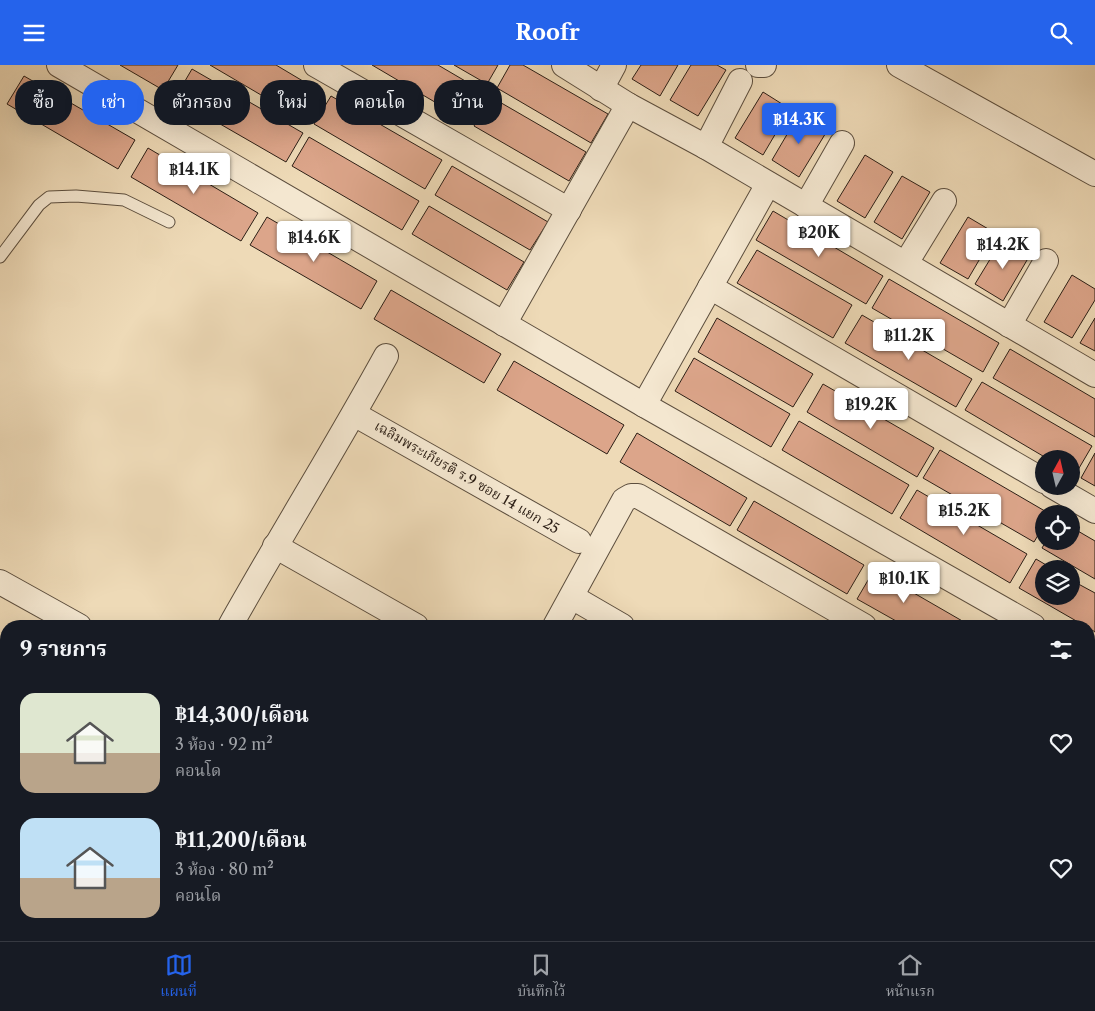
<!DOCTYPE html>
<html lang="th">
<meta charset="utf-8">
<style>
:root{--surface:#171b24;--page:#20242c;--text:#f1f3f6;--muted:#9ea1a6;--line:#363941;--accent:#2563eb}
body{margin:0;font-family:"Libre Caslon Text","Noto Serif Thai",serif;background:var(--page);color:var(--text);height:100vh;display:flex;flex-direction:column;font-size:19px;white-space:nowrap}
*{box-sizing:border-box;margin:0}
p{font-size:16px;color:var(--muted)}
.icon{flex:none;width:28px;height:28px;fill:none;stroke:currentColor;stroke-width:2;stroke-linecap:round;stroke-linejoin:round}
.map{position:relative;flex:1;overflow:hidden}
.drawer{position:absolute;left:0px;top:555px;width:1095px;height:321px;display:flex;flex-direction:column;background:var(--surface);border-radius:20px 20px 0 0;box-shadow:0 5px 20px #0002}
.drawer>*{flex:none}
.top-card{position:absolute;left:15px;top:15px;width:500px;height:45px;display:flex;gap:10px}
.needle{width:32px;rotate:8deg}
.buttons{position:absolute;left:1035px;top:385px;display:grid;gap:10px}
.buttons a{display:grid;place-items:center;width:45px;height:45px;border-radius:50%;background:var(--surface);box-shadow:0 5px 20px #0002;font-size:25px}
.price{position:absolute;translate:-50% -42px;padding:0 11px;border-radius:5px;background:#fff;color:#222;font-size:16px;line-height:32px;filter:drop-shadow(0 1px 2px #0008)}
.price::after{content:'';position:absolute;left:50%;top:30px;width:15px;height:11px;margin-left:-8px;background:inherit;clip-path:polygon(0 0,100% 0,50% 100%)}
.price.current{background:var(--accent);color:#fff}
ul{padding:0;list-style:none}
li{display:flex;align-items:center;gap:15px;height:125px;padding:0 20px}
li span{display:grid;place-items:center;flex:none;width:140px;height:100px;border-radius:15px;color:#555}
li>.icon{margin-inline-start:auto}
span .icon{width:60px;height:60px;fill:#fffc;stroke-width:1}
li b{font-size:21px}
h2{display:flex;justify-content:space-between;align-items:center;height:60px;padding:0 20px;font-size:21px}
.tag{padding:0 18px;border-radius:20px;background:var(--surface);box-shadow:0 5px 20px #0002;font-size:18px;line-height:45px}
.tag.current{background:var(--accent);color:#fff}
header{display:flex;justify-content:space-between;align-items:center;height:65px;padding:0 20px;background:var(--accent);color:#fff;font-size:22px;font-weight:800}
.dock{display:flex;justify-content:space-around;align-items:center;height:70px;border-top:1px solid var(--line);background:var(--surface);font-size:14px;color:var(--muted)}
.dock a{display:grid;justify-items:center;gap:2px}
.dock .current{color:var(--accent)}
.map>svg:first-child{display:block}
</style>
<header><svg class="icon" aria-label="menu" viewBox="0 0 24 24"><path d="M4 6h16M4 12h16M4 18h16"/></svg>Roofr<svg class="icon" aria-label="search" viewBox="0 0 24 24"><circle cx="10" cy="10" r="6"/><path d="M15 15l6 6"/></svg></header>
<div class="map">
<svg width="1095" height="876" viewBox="0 0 1095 876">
<rect width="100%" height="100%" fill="#eedab7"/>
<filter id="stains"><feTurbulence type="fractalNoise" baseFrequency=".004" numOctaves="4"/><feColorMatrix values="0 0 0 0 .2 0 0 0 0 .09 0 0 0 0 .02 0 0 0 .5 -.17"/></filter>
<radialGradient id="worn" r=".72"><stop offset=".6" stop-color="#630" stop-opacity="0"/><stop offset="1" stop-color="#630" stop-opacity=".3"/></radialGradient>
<g fill="#dca58a" stroke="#2c1f16">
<polygon points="120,0 178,0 163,25"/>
<polygon points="210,0 276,0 323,28 307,57"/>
<polygon points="372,0 438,0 484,27 467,56"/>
<polygon points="454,0 498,0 487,19"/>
<polygon points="510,0 523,0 608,49 591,78 497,23"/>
<polygon points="641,0 678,0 660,31 632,14"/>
<polygon points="691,0 717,0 726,5 698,51 670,35"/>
<polygon points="192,4 303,68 286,97 175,33"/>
<polygon points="24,11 135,75 118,104 7,39"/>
<polygon points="763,27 790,44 763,90 735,73"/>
<polygon points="331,31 442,95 425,124 314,59"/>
<polygon points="491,32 586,87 569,116 474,61"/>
<polygon points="799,49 827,66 799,112 772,95"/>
<polygon points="309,72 419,136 402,165 292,101"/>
<polygon points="148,83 258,148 241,176 131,112"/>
<polygon points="865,90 893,107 865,153 837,136"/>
<polygon points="452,101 548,157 530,185 435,130"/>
<polygon points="902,111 930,127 902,174 874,157"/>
<polygon points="429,141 524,197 507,225 412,169"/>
<polygon points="773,146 883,211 866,239 756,175"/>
<polygon points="267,152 377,216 361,244 250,180"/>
<polygon points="968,152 995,168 968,214 940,198"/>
<polygon points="1003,173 1030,190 1003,236 975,219"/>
<polygon points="757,185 852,240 833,273 737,218"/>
<polygon points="1072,210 1095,224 1095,235 1072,273 1044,257"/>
<polygon points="889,214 999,278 983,307 872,243"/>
<polygon points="391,225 501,289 484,318 374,254"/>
<polygon points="862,250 972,314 956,342 845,278"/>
<polygon points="717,253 813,309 793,342 698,287"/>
<polygon points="1095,253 1095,286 1080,278"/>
<polygon points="1010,284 1095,334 1095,372 993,313"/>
<polygon points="694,293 790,349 771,382 675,326"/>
<polygon points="514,296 624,360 607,389 497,325"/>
<polygon points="982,317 1092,381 1075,410 1071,407 1071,394 1048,394 965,345"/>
<polygon points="823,319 934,383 917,412 807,347"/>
<polygon points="799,356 909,420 892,449 782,385"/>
<polygon points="637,368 747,433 730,461 620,397"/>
<polygon points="940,385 1050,449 1044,449 1044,460 1034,477 923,413"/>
<polygon points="1095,388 1095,421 1081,413"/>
<polygon points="917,425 1027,489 1010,518 900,453"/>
<polygon points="754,436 864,500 847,529 737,465"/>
<polygon points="1071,462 1095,476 1095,514 1042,483 1046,476 1071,476"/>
<polygon points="1036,494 1053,504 1044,504 1044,531 1071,531 1071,515 1095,528 1095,567 1089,563 1089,561 1085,561 1019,523"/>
<polygon points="874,505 971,561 905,561 857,534"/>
<polygon points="1089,631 1095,635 1095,644 1089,655"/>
<polygon points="1095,662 1095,673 1090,670"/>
</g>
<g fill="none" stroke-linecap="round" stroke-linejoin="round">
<g stroke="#5c4e3e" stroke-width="13">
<polyline id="service" points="0,192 39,140 49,132 76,131 124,135 169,157"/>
</g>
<g stroke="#5c4e3e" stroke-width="26">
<g id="minor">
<polyline points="59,0 644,340 1033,561"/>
<polyline points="316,0 569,145"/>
<polyline points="564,0 628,40 706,82 1095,310"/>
<polyline points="758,0 764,0"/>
<polyline points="899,0 1095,109"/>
<polyline points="601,24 614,0"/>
<polyline points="706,82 740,16"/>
<polyline points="806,141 842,78"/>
<polyline points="906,198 944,136"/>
<polyline points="710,222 1044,416"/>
<polyline points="504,259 628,40"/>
<polyline points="1009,260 1046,196"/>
<polyline points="644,340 768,119"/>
<polyline points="354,349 579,476"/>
<polyline points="1052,421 1095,446"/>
<polyline points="275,481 416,561"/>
<polyline points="0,517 79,561"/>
<polyline points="572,532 622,561"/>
<path d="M 230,561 C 281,470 336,382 386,291"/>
<polyline points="555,561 624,435 631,431 638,431 864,561"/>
<polyline points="1089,593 1095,597"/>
<polyline points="1089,689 1095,693"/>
<polyline points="1089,776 1095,765"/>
<polyline points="1089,833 1095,837"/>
<polyline points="663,870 674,876"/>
<polyline points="919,870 929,876"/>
<polyline points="235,876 239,870"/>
<polyline points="1031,876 1034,870"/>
</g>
</g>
<use href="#service" stroke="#f4e7d0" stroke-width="11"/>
<use href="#minor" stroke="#f4e7d0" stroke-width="24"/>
</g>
<g text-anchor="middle" stroke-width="4.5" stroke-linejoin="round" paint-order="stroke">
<g font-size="14" fill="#2c1f16" stroke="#f4e7d0">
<text transform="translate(467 412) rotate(30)" y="5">เฉลิมพระเกียรติ ร.9 ซอย 14 แยก 25</text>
</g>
</g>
<rect width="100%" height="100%" filter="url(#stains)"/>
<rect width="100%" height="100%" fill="url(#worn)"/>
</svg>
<div class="buttons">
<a><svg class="needle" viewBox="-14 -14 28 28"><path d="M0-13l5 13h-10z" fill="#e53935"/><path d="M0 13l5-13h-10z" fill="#9ea1a6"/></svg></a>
<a><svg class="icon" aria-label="locate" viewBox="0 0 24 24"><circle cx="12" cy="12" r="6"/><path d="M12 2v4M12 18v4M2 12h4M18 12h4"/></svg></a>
<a><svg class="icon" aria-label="layers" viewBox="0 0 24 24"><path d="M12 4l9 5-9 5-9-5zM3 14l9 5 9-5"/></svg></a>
</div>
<b class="price current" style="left:799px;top:80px">฿14.3K</b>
<b class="price" style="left:194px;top:130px">฿14.1K</b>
<b class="price" style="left:819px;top:193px">฿20K</b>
<b class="price" style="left:314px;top:198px">฿14.6K</b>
<b class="price" style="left:1003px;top:205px">฿14.2K</b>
<b class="price" style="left:909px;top:296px">฿11.2K</b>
<b class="price" style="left:871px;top:365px">฿19.2K</b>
<b class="price" style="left:964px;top:471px">฿15.2K</b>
<b class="price" style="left:904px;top:539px">฿10.1K</b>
<div class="top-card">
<a class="tag">ซื้อ</a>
<a class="tag current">เช่า</a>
<a class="tag">ตัวกรอง</a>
<a class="tag">ใหม่</a>
<a class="tag">คอนโด</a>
<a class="tag">บ้าน</a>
</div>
<section class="drawer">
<h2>9 รายการ<svg class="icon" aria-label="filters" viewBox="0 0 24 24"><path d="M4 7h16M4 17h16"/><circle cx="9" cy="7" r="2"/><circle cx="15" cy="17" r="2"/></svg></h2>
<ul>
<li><span style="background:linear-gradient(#dfe7d0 60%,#b9a48a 0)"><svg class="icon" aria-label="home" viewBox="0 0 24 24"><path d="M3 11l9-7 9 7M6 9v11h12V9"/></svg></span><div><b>฿14,300/เดือน</b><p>3 ห้อง · 92 m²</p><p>คอนโด</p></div><svg class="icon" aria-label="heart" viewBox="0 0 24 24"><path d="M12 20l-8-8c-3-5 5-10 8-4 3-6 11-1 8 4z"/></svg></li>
<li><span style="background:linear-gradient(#bfe0f5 60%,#b9a48a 0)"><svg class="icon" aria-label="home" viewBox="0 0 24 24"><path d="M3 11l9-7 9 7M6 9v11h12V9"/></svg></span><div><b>฿11,200/เดือน</b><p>3 ห้อง · 80 m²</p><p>คอนโด</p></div><svg class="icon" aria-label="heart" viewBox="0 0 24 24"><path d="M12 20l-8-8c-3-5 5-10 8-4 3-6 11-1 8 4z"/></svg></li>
</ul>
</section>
</div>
<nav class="dock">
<a class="current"><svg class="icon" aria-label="map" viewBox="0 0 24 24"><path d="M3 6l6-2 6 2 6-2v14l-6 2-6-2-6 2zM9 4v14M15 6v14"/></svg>แผนที่</a>
<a><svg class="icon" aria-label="saved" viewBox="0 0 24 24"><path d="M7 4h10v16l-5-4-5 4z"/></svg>บันทึกไว้</a>
<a><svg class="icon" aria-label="home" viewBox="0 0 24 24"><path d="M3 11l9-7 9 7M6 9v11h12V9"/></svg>หน้าแรก</a>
</nav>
